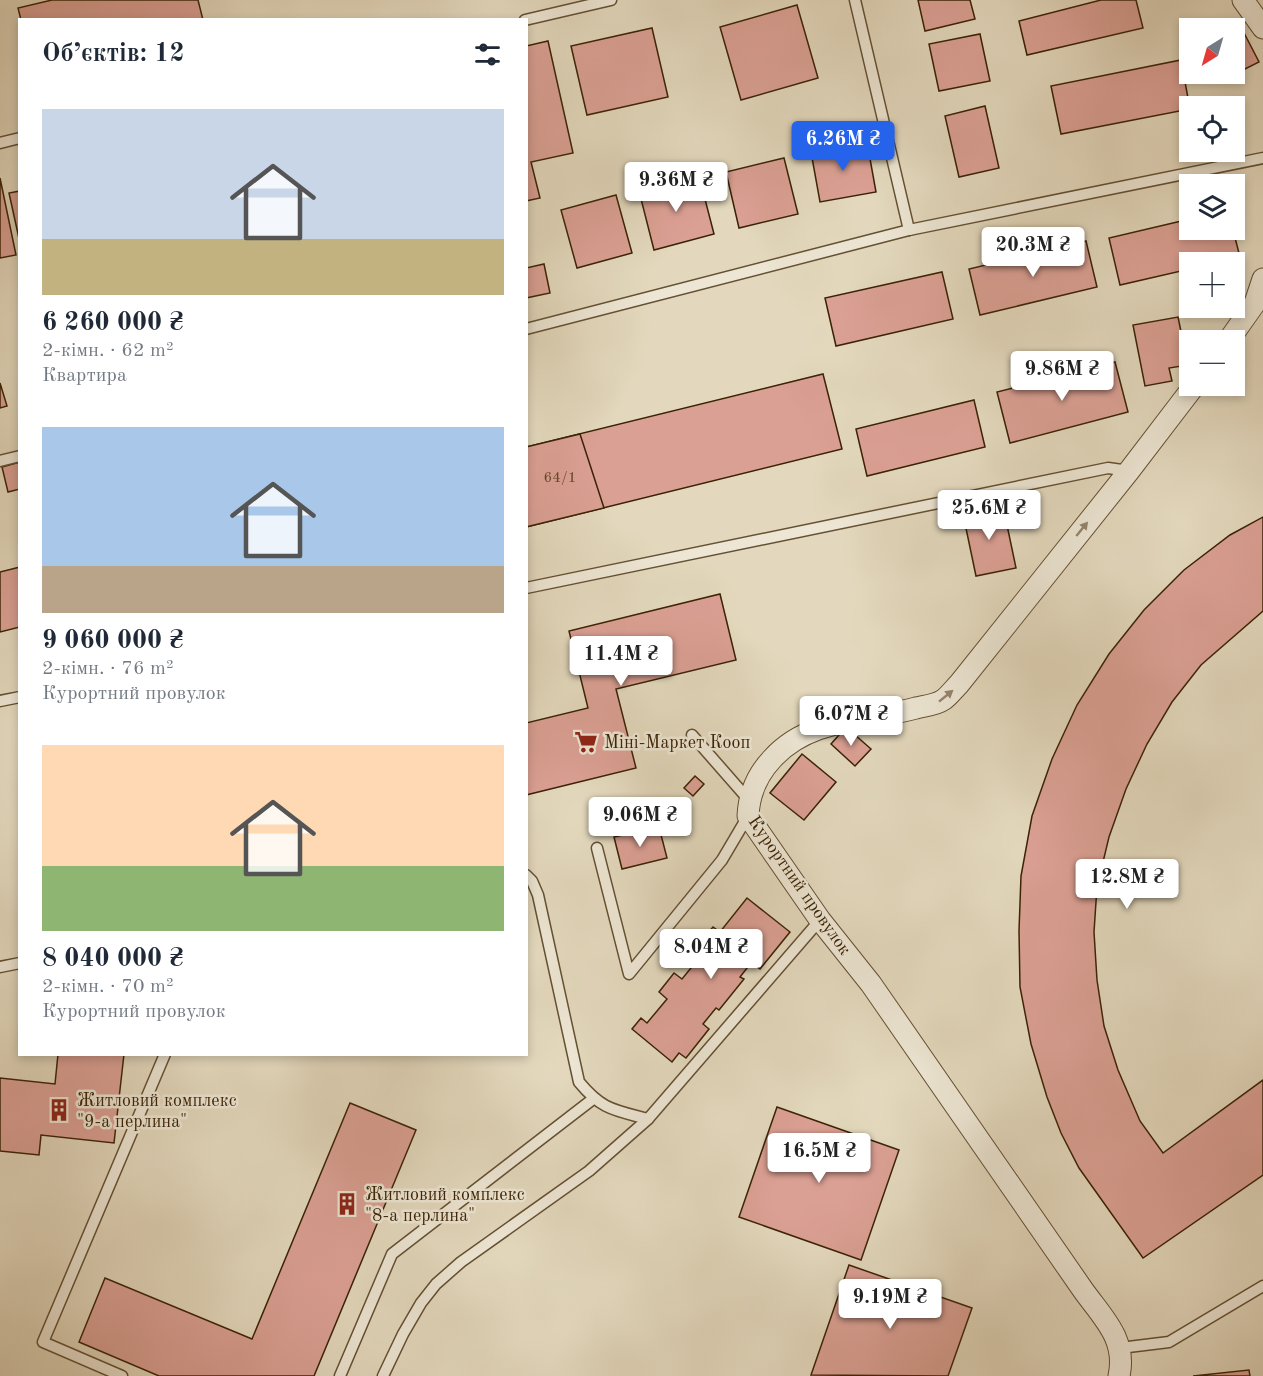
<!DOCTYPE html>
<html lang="uk">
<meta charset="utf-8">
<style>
:root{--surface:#fff;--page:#f2f2f3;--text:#1f2937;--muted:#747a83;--accent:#2563eb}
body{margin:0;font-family:"Old Standard TT",serif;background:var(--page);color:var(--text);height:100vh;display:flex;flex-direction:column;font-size:22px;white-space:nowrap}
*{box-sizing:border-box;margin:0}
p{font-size:20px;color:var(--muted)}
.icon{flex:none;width:33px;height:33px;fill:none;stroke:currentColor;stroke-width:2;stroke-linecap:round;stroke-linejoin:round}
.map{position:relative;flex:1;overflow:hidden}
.drawer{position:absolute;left:18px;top:18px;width:510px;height:1038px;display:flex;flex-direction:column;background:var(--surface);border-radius:0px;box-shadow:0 3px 9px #0003}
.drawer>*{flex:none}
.needle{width:39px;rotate:217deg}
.tools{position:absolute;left:1179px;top:18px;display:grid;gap:12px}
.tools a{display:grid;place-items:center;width:66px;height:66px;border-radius:0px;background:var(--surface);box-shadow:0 3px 9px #0003;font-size:30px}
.price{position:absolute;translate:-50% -51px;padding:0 14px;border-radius:6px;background:#fff;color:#222;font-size:20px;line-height:39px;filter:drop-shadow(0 2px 3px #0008)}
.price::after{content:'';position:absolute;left:50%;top:36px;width:18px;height:14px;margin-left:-9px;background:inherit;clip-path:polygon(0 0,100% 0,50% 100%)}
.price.active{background:var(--accent);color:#fff}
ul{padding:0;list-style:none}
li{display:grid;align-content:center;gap:12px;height:318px;padding:0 24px}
li span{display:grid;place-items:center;height:186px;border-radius:0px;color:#555}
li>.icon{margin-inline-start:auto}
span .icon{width:108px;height:108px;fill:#fffc;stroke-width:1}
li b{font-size:26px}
h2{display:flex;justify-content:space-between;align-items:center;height:72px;padding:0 24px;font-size:26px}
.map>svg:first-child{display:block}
</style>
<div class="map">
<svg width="1263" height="1376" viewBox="0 0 1263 1376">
<rect width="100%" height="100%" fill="#e3d8bd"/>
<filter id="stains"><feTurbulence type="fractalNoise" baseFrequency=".00333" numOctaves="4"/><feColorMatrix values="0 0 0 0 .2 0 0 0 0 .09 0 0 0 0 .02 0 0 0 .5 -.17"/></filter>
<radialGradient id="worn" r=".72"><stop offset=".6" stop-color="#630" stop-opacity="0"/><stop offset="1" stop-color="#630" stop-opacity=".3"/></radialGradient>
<g fill="#dba094" stroke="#3a2204" stroke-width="1.5">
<polygon points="52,0 198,0 203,20 21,20 18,8"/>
<polygon points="918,0 970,0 975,19 925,31"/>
<polygon points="1101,0 1136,0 1143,28 1027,55 1019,21"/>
<polygon points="797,5 818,78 741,100 720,27"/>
<polygon points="652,28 668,97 587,115 571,46"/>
<polygon points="1242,29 1259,62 1241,71 1234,58 1234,33"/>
<polygon points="980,34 990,81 939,91 929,44"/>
<polygon points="548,41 573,153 531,162 540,198 526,201 526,46"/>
<polygon points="1181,60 1190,109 1061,134 1051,86"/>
<polygon points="985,106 999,168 959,177 945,116"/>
<polygon points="867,142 876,192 820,202 811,152"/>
<polygon points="784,158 798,214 739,228 726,172"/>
<polygon points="699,176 714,234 654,250 639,191"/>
<polygon points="0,178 16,255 0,258"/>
<polygon points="20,191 20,243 9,193"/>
<polygon points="616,195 632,253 577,268 561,210"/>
<polygon points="1190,219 1190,230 1233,230 1240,257 1216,262 1190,262 1190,269 1120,285 1109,238"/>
<polygon points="1086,241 1097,287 980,315 969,269"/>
<polygon points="544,264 550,293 526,298 526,268"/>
<polygon points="942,272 953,319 836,346 825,298"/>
<polygon points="1178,317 1188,365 1169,368 1172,381 1145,386 1133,325"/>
<polygon points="1115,362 1128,412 1010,443 997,392"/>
<polygon points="823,374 842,449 526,527 526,447"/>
<polygon points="0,383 7,406 0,408"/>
<polygon points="974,400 985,447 867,476 856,429"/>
<polygon points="580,434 604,508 526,527 526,447"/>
<polygon points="20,462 20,489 8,492 2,467"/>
<polygon points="1003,506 1016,568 976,576 963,514"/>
<polygon points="1263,517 1263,611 1201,665 1172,702 1147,744 1126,789 1109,837 1097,887 1094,932 1097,980 1104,1026 1118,1070 1140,1121 1163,1153 1263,1080 1263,1175 1143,1258 1079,1168 1061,1133 1047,1097 1031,1044 1020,987 1019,931 1021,876 1032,816 1052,759 1077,705 1109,654 1144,610 1184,570 1230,535"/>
<polygon points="20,567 20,627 0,632 0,572"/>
<polygon points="720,594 736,660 616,689 636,768 526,795 526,723 588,708 569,631"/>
<polygon points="846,727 871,749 855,766 831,744"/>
<polygon points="802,754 836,782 804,820 770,793"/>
<polygon points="695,776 704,784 693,796 684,788"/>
<polygon points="659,827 667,858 622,869 614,837"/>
<polygon points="747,898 790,932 760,969 751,963 740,977 744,979 719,1010 716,1008 703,1024 709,1029 686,1058 679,1053 672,1062 632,1029 641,1018 647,1023 667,999 659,992 674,973 682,979 704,952 697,946 713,927 720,932"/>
<polygon points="58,1054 124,1054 114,1143 41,1135 39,1155 0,1151 0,1078 55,1084"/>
<polygon points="350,1103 416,1130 314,1376 159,1376 79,1342 105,1278 252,1339"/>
<polygon points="777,1107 899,1150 861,1260 739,1217"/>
<polygon points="849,1265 972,1308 948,1376 811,1375"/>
<polygon points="1249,1370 1250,1376 1193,1376"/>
</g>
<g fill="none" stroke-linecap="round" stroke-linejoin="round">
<g stroke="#645032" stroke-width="13">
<g id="lane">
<polyline points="855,0 909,230"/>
<polyline points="525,20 611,0"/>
<polyline points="0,143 20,138"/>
<polyline points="526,329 909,230 1263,158"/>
<polyline points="0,461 20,456"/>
<polyline points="526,588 1108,468 1129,471"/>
<polyline points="0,701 20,697"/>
<polyline points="692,735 748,799"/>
<polyline points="597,848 629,974 722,860 748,816"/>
<path d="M 526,875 L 532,881 L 538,895 L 579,1082 C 602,1110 614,1110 648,1119"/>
<polyline points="0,967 20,963"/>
<polyline points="1120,1348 1169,1342 1263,1286"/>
<polyline points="122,1376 43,1342 165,1054"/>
<polyline points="340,1376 392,1254 593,1099"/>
<polyline points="383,1376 403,1334 421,1303 436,1284 461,1262 589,1171 648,1119 820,920"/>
</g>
</g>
<g stroke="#645032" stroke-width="23">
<g id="street">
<polyline points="1243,0 1263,28"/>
<polyline points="1229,340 1255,303 1263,279"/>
<path d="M 1119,1376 C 1127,1339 1103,1318 1083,1290 L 871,984 L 820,920 L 748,816 C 749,794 757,775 772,759 C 810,717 865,722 916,708 C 924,706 936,705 943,700 C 948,697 954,689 959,684 L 1129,471 L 1194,386"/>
</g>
</g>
<use href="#lane" stroke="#ede6d4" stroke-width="10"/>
<use href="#street" stroke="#ede6d4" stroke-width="21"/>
</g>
<defs><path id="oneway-solid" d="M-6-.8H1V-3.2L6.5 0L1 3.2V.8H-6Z" transform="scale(1.5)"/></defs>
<g fill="#94846c">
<use href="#oneway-solid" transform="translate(1082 529) rotate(-51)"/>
<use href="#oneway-solid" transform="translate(946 696) rotate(-39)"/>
</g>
<defs>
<g id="supermarket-bare" transform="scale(1.8)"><path d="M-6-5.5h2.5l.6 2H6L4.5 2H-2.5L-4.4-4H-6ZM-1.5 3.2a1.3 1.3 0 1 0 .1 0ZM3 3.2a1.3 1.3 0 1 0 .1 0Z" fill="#8f2418" stroke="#ede6d4" stroke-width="2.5" paint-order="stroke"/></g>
<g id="building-bare" transform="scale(1.8)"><path d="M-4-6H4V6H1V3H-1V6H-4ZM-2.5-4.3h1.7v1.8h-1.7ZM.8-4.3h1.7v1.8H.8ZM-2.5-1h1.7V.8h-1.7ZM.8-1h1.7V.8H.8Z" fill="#8f2418" stroke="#ede6d4" stroke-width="2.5" paint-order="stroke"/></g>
</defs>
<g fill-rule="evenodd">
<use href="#supermarket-bare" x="586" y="742"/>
<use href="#building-bare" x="59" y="1110"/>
<use href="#building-bare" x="347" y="1204"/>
</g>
<g text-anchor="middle" stroke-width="5" stroke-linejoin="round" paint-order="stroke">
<g font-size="15" fill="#624228">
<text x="560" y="482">64/1</text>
</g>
<g font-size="18" fill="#3a2204" stroke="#ede6d4" text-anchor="start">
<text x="604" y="748">Міні-Маркет Кооп</text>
<text x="77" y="1106">Житловий комплекс<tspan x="77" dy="21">"9-а перлина"</tspan></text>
<text x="365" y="1200">Житловий комплекс<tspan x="365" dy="21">"8-а перлина"</tspan></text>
</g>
<g font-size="18" fill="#3a2204" stroke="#ede6d4">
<text transform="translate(800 885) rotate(55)" y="6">Курортний провулок</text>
</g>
</g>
<rect width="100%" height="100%" filter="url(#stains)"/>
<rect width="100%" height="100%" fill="url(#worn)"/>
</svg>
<div class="tools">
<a><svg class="needle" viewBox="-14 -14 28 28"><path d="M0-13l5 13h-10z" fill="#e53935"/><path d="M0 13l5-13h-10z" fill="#747a83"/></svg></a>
<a><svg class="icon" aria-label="locate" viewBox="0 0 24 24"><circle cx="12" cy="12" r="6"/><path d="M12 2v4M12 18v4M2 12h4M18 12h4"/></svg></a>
<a><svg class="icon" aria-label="layers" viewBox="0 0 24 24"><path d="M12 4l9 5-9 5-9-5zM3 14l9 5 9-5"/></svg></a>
<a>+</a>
<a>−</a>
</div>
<b class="price active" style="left:843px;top:172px">6.26M ₴</b>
<b class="price" style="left:676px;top:213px">9.36M ₴</b>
<b class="price" style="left:1033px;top:278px">20.3M ₴</b>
<b class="price" style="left:1062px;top:402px">9.86M ₴</b>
<b class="price" style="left:989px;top:541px">25.6M ₴</b>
<b class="price" style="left:621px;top:687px">11.4M ₴</b>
<b class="price" style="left:851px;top:747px">6.07M ₴</b>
<b class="price" style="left:640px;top:848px">9.06M ₴</b>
<b class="price" style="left:1127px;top:910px">12.8M ₴</b>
<b class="price" style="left:711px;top:980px">8.04M ₴</b>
<b class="price" style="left:819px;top:1184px">16.5M ₴</b>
<b class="price" style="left:890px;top:1330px">9.19M ₴</b>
<section class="drawer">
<h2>Об’єктів: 12<svg class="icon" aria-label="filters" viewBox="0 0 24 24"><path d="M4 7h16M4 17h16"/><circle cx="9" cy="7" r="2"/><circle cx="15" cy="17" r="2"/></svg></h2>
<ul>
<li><span style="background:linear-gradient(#c9d6e8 70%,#c2b280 0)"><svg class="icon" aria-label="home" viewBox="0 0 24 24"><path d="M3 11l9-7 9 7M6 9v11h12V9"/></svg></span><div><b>6 260 000 ₴</b><p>2-кімн. · 62 m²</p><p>Квартира</p></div></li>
<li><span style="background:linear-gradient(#a9c7e8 75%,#b9a48a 0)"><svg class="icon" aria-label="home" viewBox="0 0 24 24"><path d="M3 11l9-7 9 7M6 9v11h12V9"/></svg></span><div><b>9 060 000 ₴</b><p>2-кімн. · 76 m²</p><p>Курортний провулок</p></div></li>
<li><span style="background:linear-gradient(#ffd9b3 65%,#8fb573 0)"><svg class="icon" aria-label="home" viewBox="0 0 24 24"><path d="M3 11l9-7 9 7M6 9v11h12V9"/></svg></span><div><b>8 040 000 ₴</b><p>2-кімн. · 70 m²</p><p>Курортний провулок</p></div></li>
</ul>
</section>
</div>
